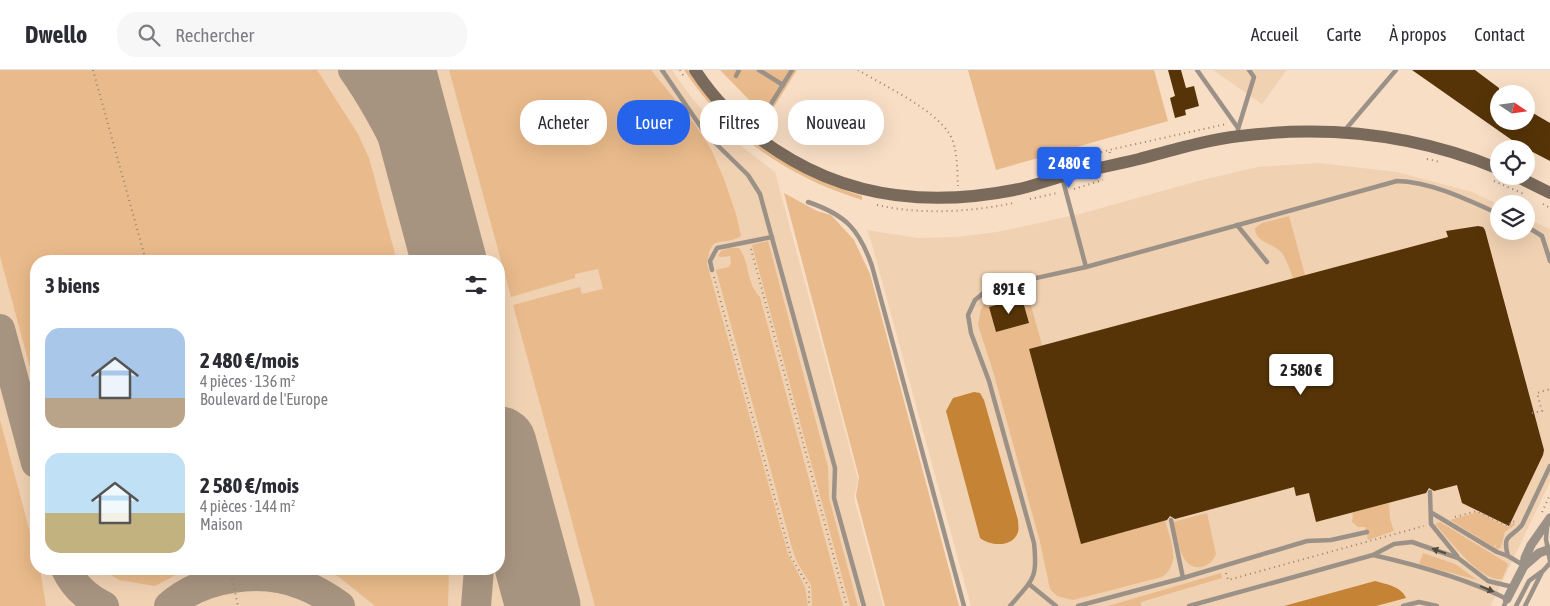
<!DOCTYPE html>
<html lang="fr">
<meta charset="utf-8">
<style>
:root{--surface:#fff;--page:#f7f7f7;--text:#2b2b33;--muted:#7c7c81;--line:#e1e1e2;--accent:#2563eb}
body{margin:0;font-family:"Asap Condensed",sans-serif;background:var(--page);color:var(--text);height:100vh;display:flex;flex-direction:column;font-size:19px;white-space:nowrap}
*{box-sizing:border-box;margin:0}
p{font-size:16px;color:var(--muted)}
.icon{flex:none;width:28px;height:28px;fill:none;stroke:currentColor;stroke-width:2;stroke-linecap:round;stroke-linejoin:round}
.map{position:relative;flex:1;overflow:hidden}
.drawer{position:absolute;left:30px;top:185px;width:475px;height:320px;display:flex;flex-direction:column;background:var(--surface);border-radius:20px;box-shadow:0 5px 20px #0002}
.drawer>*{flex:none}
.top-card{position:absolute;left:520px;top:30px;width:475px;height:45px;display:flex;gap:10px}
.needle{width:32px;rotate:103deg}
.fabs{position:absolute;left:1490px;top:15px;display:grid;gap:10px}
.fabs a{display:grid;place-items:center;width:45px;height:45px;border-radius:50%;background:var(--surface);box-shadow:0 5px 20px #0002;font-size:25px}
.price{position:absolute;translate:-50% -42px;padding:0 11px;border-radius:5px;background:#fff;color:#222;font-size:16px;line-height:32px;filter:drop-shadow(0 1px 2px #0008)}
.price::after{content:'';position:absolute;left:50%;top:30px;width:15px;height:11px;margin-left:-8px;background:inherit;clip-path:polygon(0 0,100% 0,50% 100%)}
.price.selected{background:var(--accent);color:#fff}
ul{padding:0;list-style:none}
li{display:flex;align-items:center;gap:15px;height:125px;padding:0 15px}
li span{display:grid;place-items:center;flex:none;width:140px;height:100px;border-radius:15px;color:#555}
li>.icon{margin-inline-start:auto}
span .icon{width:60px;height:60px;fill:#fffc;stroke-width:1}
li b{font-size:21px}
h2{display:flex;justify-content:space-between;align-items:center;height:60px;padding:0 15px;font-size:21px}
.pill{padding:0 18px;border-radius:20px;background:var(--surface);box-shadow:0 5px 20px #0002;font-size:18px;line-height:45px}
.pill.selected{background:var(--accent);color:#fff}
header{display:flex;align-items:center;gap:30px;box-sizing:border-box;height:70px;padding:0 25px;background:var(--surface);border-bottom:1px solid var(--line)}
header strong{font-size:24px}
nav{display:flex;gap:28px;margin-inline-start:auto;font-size:18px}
.search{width:350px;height:45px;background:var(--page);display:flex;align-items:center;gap:12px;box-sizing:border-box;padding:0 18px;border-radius:20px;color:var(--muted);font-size:19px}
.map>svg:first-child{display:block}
</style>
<header>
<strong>Dwello</strong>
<div class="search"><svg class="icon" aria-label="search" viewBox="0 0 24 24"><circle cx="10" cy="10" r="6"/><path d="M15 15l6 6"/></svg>Rechercher</div>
<nav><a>Accueil</a><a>Carte</a><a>À propos</a><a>Contact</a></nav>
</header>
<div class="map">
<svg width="1550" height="536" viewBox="0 0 1550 536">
<rect width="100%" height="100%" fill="#f8dec5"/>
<g fill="#f0d1b2" fill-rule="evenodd">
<path d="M 0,0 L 672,0 L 691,27 L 714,54 L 733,70 L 775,102 L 858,409 L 854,428 L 883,536 L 0,536 ZM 36,191 L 499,191 L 499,499 L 36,499 Z"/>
<polygon points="1213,0 1287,0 1262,34"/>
<polygon points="1318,93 1397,102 1472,122 1499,135 1499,161 1526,161 1526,148 1550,159 1550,412 1491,535 1494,536 971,536 871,171 867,160 917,168 958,167 997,162 1080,144 1198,111 1258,97"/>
</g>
<g fill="#e9ba8b" fill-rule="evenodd">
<polygon points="0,0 317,0 358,64 369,88 397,191 36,191 36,320 0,186"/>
<path d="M 449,0 L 651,0 L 694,53 L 711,79 L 724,109 L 736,144 L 741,166 C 722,178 711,161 707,194 L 788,484 L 805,517 L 808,536 L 595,536 L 513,235 L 580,217 L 582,224 L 603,219 L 598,199 L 575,204 L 575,208 L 511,227 Z"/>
<path d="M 684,0 L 688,0 C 728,62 792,105 862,126 L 862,130 C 786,106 729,67 684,0 Z"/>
<polygon points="720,0 797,0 767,48"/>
<polygon points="968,0 1154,0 1168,51 996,100"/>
<polygon points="784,123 817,141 831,145 854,170 870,204 959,536 885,536 856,426 859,407"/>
<path d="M 1289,146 L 1305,205 L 1293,208 C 1290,200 1286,188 1281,182 C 1272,173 1255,172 1255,158 L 1262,153 Z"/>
<polygon points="768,171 828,397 829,428 858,536 850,536 752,175"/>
<path d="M 729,178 L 739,178 C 750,192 746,214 760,227 L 843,536 L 812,536 L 811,515 L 797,492 L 792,478 L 716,200 L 729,197 L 731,193 L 730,186 L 721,187 L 718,186 L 721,181 Z"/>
<path d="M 1020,218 L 1027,221 L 1042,275 L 1029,280 L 1081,473 L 1165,450 C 1170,470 1182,493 1162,507 L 1073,530 L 1057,526 L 1050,519 L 1040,472 L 993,301 L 978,255 L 981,239 L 991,227 L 999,223 ZM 1022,229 L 1029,253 L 996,262 L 989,237 Z"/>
<polygon points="0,350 36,485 36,499 40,499 46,536 0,536"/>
<polygon points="1389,433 1390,449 1394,461 1368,470 1365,457 1358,457 1352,452 1353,442"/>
<polygon points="1478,442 1508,457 1513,453 1516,454 1505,462 1501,477 1498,479 1495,478 1497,472 1494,477 1450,450"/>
<path d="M 1207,443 L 1216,484 C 1214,490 1209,495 1202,497 C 1180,501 1177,467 1173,452 Z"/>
<path d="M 1440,452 L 1507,493 L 1508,495 L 1502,509 C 1480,512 1449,469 1435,454 Z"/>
<polygon points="1423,483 1455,494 1477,510 1419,494"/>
<polygon points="101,499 187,499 155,516 119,510"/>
<polygon points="321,499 449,499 448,536 375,536 339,507"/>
<polygon points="1221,503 1222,508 1141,532 1141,536 1108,536"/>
</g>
<g fill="#c58335">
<path d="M 974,322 L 980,323 L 984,330 L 1018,450 C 1018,454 1019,459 1018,462 C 1013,478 990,476 980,468 L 946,341 L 953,328 Z"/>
<path d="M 1375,511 C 1386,514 1402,517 1406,528 L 1376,536 L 1284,536 Z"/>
</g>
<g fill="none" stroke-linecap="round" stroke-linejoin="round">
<g stroke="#a79480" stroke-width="30">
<path d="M 353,0 C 393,57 421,126 445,191"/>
<polyline points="0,259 36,393"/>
<path d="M 66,499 C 74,516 87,528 104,536"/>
<path d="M 169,536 C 203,506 261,498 303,515 C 316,520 329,528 340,536"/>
<polyline points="476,536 479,499"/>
</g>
<g stroke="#a79480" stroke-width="75">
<polyline points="398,0 449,191"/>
<polyline points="499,374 543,536"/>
</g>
</g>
<g fill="#563407">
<polygon points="1168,0 1181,0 1186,18 1194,16 1199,36 1185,40 1186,45 1175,48 1170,28 1175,26"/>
<polygon points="1412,0 1475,0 1499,18 1499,51 1526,51 1526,39 1550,53 1550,91 1519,75"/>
<polygon points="1478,156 1483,157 1485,160 1544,380 1543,385 1509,456 1462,433 1457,415 1434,421 1429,418 1426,423 1316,452 1309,423 1296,426 1294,417 1175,449 1170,446 1167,450 1081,474 1029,279 1448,167 1446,161"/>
<polygon points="1022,228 1029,253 996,262 989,237"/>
</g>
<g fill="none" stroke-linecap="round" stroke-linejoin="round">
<g stroke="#968472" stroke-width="2" stroke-dasharray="1 4" stroke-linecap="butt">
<polyline points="93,0 146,191"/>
<polyline points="680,0 684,7"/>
<path d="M 858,0 C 885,16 932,38 949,63 C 958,77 957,100 958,116"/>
<polyline points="1110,83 1109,80 1226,54"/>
<polyline points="1427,89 1440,92"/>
<polyline points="1058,95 1109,80"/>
<polyline points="1494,111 1526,125"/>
<polyline points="1074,119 1103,110"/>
<polyline points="1030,129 1057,123"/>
<polyline points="1543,134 1550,138"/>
<path d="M 877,135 C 922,145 969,142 1014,133"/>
<polyline points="751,179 847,536"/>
<polyline points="714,207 791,487 809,517 809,536"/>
<polyline points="1532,343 1542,341 1537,323 1550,319"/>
<polyline points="1542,442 1550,425"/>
<polyline points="1455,447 1477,441 1508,456 1512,451 1515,452"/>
<polyline points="230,499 238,536"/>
<polyline points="1226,503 1228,510 1424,456"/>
</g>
<g stroke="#9c9187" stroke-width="4.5">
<polyline points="662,0 705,63 748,105 760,124 835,398 834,428 864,536"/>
<polyline points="759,0 783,15"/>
<polyline points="1197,0 1238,58"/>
<polyline points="736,6 739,0"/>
<polyline points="766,42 792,0"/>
<polyline points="1238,59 1254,7 1249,0"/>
<polyline points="1345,60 1396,0"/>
<polyline points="1062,107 1086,197"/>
<path d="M 808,132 C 846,145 859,159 872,196 L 964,536"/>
<polyline points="1237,155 1267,192"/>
<polyline points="1526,156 1542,166 1550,191"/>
<polyline points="712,200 710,191 717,178 772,167"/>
<polyline points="1430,422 1431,454 1457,486"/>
<polyline points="1432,443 1497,482 1508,486"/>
<polyline points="1171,450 1183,508"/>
<polyline points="1547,457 1546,469 1550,491"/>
<path d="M 1373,485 C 1417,495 1467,509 1507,529 L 1504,536"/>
<path d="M 1523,495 L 1508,486 C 1502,464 1510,469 1522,455 L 1550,396"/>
<polyline points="1029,514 1056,536"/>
<path d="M 1010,536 C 1033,509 1038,509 1034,473 L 989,311 L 971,263 L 968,245 L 975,230 L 986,221 L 1009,214 L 1086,197 L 1397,111 C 1432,112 1468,130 1499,144"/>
<polyline points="1078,536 1183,508 1307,471 1331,470 1367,462"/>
<polyline points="1189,536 1373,485 1394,474 1412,472 1458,488 1488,511 1513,517"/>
<polyline points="1403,536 1419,532 1437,536"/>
<polyline points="1516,536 1529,511 1541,502"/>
<polyline points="1525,536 1542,502 1550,493"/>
</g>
<g stroke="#9c9187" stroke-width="9">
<polyline points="1524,496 1539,483 1550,479"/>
<polyline points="1507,529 1524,496 1525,488 1531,475 1550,448"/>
</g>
<g stroke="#796a5b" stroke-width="12">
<path d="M 695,0 C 719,37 754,68 792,90 C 861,130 938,135 1014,120 C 1031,117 1047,110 1064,106 C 1089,100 1114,95 1139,89 C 1173,80 1206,70 1240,66 C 1328,55 1417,65 1499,99"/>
<polyline points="1516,106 1550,123"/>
</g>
</g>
<defs><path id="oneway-solid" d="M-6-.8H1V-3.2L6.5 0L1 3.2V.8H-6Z" transform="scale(1.25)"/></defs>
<g fill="#534a40">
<use href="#oneway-solid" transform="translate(1439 481) rotate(-161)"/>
<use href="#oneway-solid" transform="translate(1487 519) rotate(22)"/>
</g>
</svg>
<div class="fabs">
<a><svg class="needle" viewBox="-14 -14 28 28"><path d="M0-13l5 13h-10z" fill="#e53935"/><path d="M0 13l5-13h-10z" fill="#7c7c81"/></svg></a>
<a><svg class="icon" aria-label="locate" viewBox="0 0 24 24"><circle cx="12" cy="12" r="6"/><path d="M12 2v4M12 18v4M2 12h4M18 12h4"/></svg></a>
<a><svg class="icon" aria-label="layers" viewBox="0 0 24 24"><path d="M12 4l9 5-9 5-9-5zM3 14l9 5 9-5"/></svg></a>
</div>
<b class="price selected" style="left:1069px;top:119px">2 480 €</b>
<b class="price" style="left:1009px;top:245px">891 €</b>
<b class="price" style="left:1301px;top:326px">2 580 €</b>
<div class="top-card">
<a class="pill">Acheter</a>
<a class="pill selected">Louer</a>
<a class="pill">Filtres</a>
<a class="pill">Nouveau</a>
</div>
<section class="drawer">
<h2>3 biens<svg class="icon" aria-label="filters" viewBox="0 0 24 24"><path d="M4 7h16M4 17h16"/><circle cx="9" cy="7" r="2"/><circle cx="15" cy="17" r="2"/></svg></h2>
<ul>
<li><span style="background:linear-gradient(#a9c7e8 70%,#b9a48a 0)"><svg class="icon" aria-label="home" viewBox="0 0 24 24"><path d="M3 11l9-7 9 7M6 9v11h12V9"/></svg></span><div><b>2 480 €/mois</b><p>4 pièces · 136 m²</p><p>Boulevard de l'Europe</p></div></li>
<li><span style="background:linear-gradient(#bfe0f5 60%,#c2b280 0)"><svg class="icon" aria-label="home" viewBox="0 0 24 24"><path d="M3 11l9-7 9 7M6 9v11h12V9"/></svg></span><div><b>2 580 €/mois</b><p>4 pièces · 144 m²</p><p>Maison</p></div></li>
</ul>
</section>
</div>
